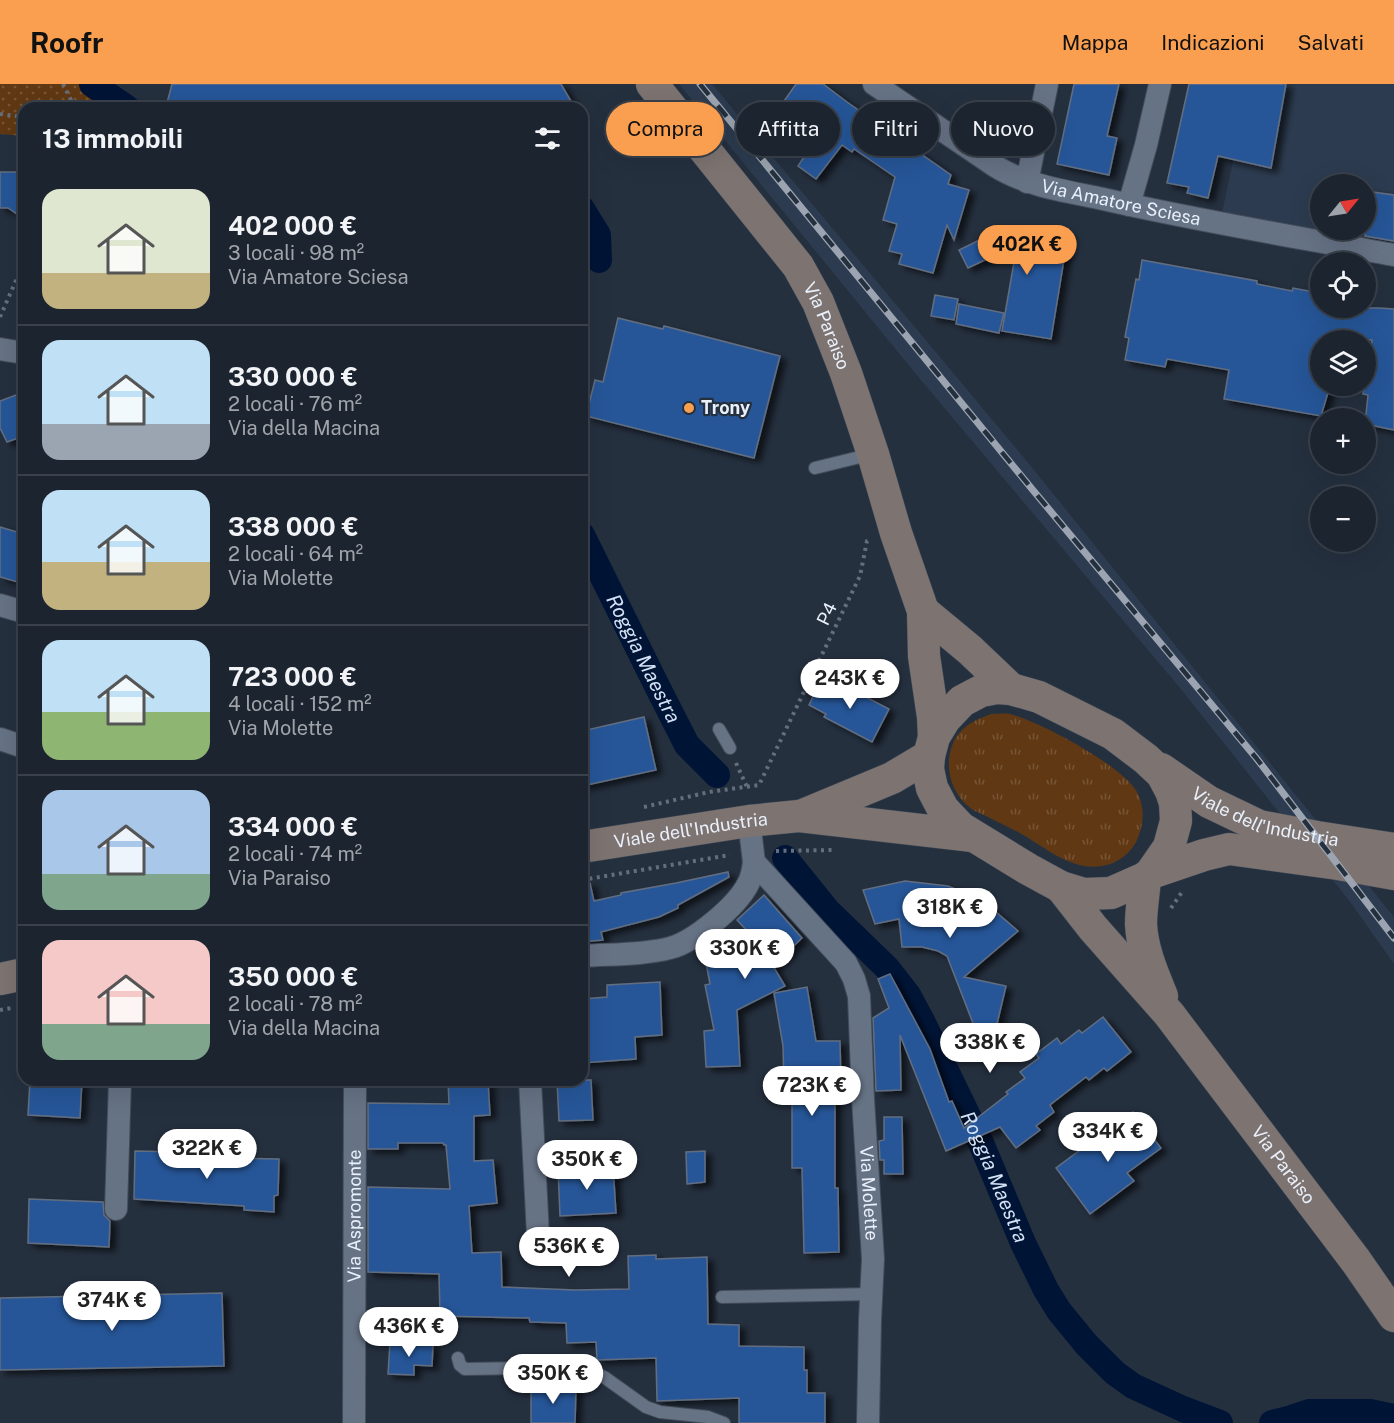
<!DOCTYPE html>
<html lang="it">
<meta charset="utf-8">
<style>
:root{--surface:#1c242f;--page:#29303b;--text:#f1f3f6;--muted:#a0a4aa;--line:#3a414b;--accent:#fa9f4f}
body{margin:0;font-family:"Public Sans",sans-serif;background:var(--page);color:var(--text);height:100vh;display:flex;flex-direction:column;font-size:22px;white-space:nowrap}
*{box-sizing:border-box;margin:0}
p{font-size:20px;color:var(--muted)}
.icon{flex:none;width:33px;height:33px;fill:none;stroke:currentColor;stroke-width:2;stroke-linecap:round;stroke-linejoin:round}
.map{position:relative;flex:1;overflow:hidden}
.details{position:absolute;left:18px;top:18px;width:570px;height:984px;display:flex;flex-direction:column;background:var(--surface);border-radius:18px;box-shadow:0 6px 24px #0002,0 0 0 2px var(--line)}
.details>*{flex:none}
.guide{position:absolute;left:606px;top:18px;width:570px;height:54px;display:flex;gap:12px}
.needle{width:39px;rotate:60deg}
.buttons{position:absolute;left:1310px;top:90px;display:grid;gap:12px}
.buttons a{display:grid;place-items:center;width:66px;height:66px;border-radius:50%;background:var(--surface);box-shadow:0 6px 24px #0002,0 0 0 2px var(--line);font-size:30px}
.price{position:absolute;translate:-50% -51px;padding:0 14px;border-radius:21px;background:#fff;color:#222;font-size:20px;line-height:39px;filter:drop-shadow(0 2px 3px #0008)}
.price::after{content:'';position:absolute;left:50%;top:36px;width:18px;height:14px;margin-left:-9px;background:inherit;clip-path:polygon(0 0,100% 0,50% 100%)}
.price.current{background:var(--accent);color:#111}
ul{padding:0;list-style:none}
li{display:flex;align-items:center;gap:18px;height:150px;padding:0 24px}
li+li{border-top:2px solid var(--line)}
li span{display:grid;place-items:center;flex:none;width:168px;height:120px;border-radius:18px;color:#555}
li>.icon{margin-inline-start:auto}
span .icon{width:72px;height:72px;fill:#fffc;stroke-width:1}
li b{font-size:26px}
h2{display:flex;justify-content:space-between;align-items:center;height:72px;padding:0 24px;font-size:26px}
.pill{padding:0 21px;border-radius:27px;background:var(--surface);box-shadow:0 6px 24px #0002,0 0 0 2px var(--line);font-size:21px;line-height:54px}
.pill.current{background:var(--accent);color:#111}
header{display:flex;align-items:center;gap:36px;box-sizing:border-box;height:84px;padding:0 30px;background:var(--accent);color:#111}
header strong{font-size:28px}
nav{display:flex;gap:33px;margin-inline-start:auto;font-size:21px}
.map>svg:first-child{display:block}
</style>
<header>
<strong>Roofr</strong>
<nav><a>Mappa</a><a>Indicazioni</a><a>Salvati</a></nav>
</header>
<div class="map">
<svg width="1394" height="1339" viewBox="0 0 1394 1339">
<defs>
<pattern id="grass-tufts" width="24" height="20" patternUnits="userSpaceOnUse" patternTransform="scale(1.5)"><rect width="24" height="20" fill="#603813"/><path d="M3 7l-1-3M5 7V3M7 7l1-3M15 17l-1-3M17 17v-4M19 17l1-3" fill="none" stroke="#775536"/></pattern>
<pattern id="park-dots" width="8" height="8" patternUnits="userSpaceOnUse" patternTransform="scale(1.5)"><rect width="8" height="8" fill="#603813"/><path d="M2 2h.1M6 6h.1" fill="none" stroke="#775536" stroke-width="1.8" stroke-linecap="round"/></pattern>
<filter id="shadow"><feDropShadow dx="6" dy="4" stdDeviation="3" flood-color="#0009"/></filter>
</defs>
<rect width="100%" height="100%" fill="#25303f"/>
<g fill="#2c3b4f" fill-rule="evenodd">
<polygon points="679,0 712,0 1030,381 1394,833 1394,880 1351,819 1180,604 920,295"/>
<path d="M 1249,0 L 1394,0 L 1394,166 L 1221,134 ZM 1320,100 L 1365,100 L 1365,146 L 1320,146 Z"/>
</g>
<path fill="url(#grass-tufts)" d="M 991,630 C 997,630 1004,629 1010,630 C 1039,637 1123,682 1137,708 C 1145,724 1144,740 1137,756 C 1131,769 1117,780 1102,782 C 1071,787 1046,764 1020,749 C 1008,743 996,737 984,731 C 978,728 972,726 968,722 C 945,703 942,665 963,645 C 972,637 981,634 991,630 Z"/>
<polygon fill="url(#park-dots)" points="0,0 83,0 106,15 113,24 24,24 24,52 0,50"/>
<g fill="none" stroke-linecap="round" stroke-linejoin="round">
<g stroke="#001436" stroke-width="26">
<polyline points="92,0 127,24"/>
<polyline points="582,125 598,151 599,176"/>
<path id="s1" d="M 582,451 L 657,602 L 687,661 L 717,691"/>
<path id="s2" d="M 785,774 L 827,826 L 887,884 L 908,911 L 923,939 L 981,1059 L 1023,1159 L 1046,1206 L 1059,1227 L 1086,1260 L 1115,1289 L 1133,1302 L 1183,1325 L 1220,1339"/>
<polyline points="1272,1339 1288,1335 1309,1328 1370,1328 1394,1333"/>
</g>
</g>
<g fill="#285798" stroke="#626e80" stroke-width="1.5" filter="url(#shadow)">
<polygon points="172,0 561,0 575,24 189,24 167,19"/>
<polygon points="796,0 823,0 847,18 951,91 948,100 969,106 954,156 947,141 933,189 899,180 902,170 889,167 897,140 883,136 895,93 854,65 852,68 842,61 816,95 798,82 811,62 783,43 792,31 782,20"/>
<polygon points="1074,0 1119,0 1107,52 1117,54 1109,91 1057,80"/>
<polygon points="1189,0 1286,0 1271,84 1218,72 1208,114 1187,109 1189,103 1167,99"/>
<polygon points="0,88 21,88 20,132 8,124 0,124"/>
<polygon points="1365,107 1394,111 1394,157 1365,152"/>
<polygon points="1008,142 1068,151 1051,255 1002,247 1017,161 968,184 959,166"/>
<polygon points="1142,176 1257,197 1257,200 1292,207 1293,204 1320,209 1320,224 1379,224 1394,225 1394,346 1365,340 1368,311 1363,310 1372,256 1320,256 1320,302 1330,302 1321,332 1224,315 1229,286 1167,275 1165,283 1125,276 1129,254 1125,253 1136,195 1139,196"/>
<polygon points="935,211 958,215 954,236 931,232"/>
<polygon points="959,220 1004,229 999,249 956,240"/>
<polygon points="618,234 663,245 664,242 780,272 754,374 586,332 595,296 603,298"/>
<polygon points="24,308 24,352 7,358 0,344 0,317"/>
<polygon points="0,443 24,450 24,475 18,498 0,493"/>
<polygon points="820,598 838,606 841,600 889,625 872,658 824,633 826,630 809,621"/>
<polygon points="644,633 656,686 582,702 582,647"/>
<polygon points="728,788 729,793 678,821 678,824 659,833 601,848 603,856 582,858 582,800 590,799 594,817 621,811 621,809 676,799"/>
<polygon points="905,797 948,802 982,816 1018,847 964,893 1006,902 988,978 947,872 938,867 922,863 902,863 899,835 875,840 863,806"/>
<polygon points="764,811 802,854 773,882 785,902 737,926 740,982 706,983 704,947 714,946 705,901 710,900 706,879 765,866 737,836"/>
<polygon points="890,890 930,965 949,1018 952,1017 964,1044 1008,1010 1006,1008 1025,994 1020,988 1039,974 1036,970 1057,954 1061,960 1079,946 1082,949 1103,933 1131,968 1107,987 1104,984 1089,996 1086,993 1050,1021 1054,1028 1036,1042 1040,1046 1016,1064 1000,1043 946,1067 900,951 901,1006 876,1007 873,934 889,924 878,895"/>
<polygon points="660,898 662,951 635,953 636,975 582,979 582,915 607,913 607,901"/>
<polygon points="807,903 816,957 840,957 841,1001 835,1001 835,1104 838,1104 839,1168 804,1169 802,1084 792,1084 792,1002 784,1003 783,962 774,909"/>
<polygon points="30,996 82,996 80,1034 28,1031"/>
<polygon points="448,996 488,996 490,1031 474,1032 474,1077 493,1076 497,1119 469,1122 472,1169 501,1168 502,1203 575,1206 629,1205 628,1172 656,1171 656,1175 707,1173 708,1240 739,1241 739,1262 804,1263 804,1286 807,1286 807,1309 825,1309 825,1339 739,1339 739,1314 657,1317 656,1274 597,1276 596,1258 567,1259 566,1239 530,1238 529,1234 440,1232 439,1190 368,1188 368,1103 450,1105 446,1061 444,1061 443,1059 398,1059 398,1065 368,1065 368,1019 449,1020"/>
<polygon points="557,996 591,996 593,1036 559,1037"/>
<polygon points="1133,1028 1161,1064 1127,1089 1134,1097 1090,1130 1056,1084 1099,1052 1100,1053"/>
<polygon points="884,1033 902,1033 903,1090 884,1090 884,1076 880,1076 879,1057 884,1056"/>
<polygon points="135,1067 181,1068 181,1073 279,1075 278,1111 274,1112 274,1128 244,1126 244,1122 134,1115"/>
<polygon points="705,1067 705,1098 687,1100 686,1068"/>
<polygon points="613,1082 616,1129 560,1132 558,1085"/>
<polygon points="29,1115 103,1118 104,1131 110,1137 109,1163 28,1159"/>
<polygon points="222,1209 224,1282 0,1286 0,1214"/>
<polygon points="390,1258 433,1261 432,1282 414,1281 414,1291 388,1290"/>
<polygon points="552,1303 576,1304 575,1339 531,1339 531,1304 552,1305"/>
</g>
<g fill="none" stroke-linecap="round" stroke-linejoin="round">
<g stroke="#434c59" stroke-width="14">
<g id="lane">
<polyline points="815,384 872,370"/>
<polyline points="719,645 730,664"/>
<polyline points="722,1213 871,1210"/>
<polyline points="458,1274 460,1281 465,1285 526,1284 593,1288 604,1293 646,1323 660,1328 708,1333 724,1339"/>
</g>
</g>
<g stroke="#434c59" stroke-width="24">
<g id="street">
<path id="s3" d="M 874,0 L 995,82 C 1027,102 1066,107 1103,115 C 1199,137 1297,153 1394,171"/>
<polyline points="1027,98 1047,0"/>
<polyline points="1129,121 1146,61 1160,0"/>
<polyline points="0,265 24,269"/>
<polyline points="0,521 24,528"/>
<polyline points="0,655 24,663"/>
<path id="s4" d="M 749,737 L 754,778 L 846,879 L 854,895 L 859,912 L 863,1015 L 873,1175 L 870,1236 L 868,1339"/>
<path d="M 582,872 C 609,870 644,871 670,864 C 694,858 737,822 748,800 C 752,793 753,786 754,778"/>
<polyline points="530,996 538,1151"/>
<polyline points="116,1125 120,996"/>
<path id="s5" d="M 354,1339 L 355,996"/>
</g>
</g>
<g stroke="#434c59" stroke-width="33">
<g id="secondary">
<path id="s6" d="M 652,0 L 798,182 L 818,218 L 846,289 L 873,370 L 896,449 L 923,527 L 924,572 L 933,633 L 934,653"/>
<polyline points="923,527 970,566 1011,605"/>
<polygon points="997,604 1011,605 1039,613 1113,650 1146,675 1162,690 1171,707 1175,719 1176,737 1169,763 1151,789 1145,794 1111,809 1084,810 1061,803 1028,785 961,744 943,725 932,704 928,685 929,672 934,653 945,635 962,617 981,607"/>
<path id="s7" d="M 1161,685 L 1209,718 L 1259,742 L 1317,753 L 1394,765"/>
<polyline points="803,731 892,694 929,672"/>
<path id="s8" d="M 582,763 L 749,737 L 799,732 L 973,752"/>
<polyline points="1151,789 1204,771 1229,765 1338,780 1394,790"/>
<path d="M 1145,794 C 1144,809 1141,825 1141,840 C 1142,865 1153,890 1162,912"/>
<path id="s9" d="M 1061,803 L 1093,844 L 1169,930 L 1356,1177 L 1394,1232"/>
<polyline points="0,895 24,890"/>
</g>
</g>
<g stroke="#656f7c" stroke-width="4" stroke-dasharray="3 4.5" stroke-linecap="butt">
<polyline points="63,0 71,16 72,24"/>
<polyline points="0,30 24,33"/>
<polyline points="0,233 24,178"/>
<polyline points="736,679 747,703"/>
<polyline points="644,723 709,708 759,701 860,492 867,457 871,456"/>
<polyline points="776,767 832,766"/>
<polyline points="582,796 730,771"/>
<polyline points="1171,824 1182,808"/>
<polyline points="0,926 12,924"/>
</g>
<use href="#lane" stroke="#667385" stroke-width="12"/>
<use href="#street" stroke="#667385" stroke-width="22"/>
<use href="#secondary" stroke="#7d7472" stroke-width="32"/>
<g stroke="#9ba4b0" stroke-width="7">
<polyline id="rail" points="700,0 1032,405 1257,675 1394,854"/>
</g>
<use href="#rail" stroke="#25303f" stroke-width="4.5" stroke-dasharray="14" stroke-linecap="butt"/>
</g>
<circle fill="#fa9f4f" stroke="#25303f" stroke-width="2" cx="689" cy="324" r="6"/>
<g text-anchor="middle" stroke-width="4.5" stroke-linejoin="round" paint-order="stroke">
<g font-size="18" fill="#e9f0fb" stroke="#25303f">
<text dy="6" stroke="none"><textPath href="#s3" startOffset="278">Via Amatore Sciesa</textPath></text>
<text dy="6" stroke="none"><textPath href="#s6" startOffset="300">Via Paraiso</textPath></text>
<text transform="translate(827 530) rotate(-64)" y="6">P4</text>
<text dy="6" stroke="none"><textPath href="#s7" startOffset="117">Viale dell'Industria</textPath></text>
<text dy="6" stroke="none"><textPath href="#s8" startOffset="110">Viale dell'Industria</textPath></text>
<text dy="6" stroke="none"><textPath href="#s9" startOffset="356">Via Paraiso</textPath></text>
<text dy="6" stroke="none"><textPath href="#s4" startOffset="411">Via Molette</textPath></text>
<text dy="6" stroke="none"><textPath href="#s5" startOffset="207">Via Aspromonte</textPath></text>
</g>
<g font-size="18" font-weight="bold" fill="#e9f0fb" stroke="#25303f" text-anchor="start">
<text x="701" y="330">Trony</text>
</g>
<g font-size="20" font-style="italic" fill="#d4e2f5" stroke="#25303f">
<text dy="7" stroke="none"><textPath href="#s1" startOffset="138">Roggia Maestra</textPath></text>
<text dy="7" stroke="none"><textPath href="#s2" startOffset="386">Roggia Maestra</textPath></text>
</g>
</g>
</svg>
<div class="buttons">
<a><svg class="needle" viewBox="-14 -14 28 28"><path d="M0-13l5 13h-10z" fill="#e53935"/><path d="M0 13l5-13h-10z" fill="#a0a4aa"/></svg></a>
<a><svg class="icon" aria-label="locate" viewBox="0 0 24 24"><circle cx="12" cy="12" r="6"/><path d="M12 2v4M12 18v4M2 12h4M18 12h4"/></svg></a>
<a><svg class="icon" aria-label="layers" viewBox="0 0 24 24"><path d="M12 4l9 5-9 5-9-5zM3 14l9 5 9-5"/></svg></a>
<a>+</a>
<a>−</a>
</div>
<b class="price current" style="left:1027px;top:192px">402K €</b>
<b class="price" style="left:850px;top:626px">243K €</b>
<b class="price" style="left:950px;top:855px">318K €</b>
<b class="price" style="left:745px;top:896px">330K €</b>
<b class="price" style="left:990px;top:990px">338K €</b>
<b class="price" style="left:812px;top:1033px">723K €</b>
<b class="price" style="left:1108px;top:1079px">334K €</b>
<b class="price" style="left:207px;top:1096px">322K €</b>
<b class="price" style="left:587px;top:1107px">350K €</b>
<b class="price" style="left:569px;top:1194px">536K €</b>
<b class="price" style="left:112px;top:1248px">374K €</b>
<b class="price" style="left:409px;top:1274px">436K €</b>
<b class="price" style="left:553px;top:1321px">350K €</b>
<div class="guide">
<a class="pill current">Compra</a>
<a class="pill">Affitta</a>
<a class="pill">Filtri</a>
<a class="pill">Nuovo</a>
</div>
<section class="details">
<h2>13 immobili<svg class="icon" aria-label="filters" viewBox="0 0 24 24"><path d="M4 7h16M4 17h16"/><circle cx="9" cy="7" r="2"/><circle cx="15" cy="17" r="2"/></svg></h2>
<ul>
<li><span style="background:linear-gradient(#dfe7d0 70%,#c2b280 0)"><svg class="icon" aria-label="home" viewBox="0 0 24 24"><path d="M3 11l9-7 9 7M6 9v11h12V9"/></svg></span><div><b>402 000 €</b><p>3 locali · 98 m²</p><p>Via Amatore Sciesa</p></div></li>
<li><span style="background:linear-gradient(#bfe0f5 70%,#9aa5b1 0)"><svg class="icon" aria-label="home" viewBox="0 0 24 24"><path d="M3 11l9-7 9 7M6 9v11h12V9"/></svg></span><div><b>330 000 €</b><p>2 locali · 76 m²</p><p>Via della Macina</p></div></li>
<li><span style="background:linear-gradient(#bfe0f5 60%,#c2b280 0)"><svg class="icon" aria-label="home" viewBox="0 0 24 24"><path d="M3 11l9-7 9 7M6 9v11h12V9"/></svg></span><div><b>338 000 €</b><p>2 locali · 64 m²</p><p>Via Molette</p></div></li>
<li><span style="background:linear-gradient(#bfe0f5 60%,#8fb573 0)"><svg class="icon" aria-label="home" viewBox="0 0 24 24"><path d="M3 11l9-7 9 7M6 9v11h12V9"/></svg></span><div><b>723 000 €</b><p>4 locali · 152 m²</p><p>Via Molette</p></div></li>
<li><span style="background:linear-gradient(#a9c7e8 70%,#7fa58c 0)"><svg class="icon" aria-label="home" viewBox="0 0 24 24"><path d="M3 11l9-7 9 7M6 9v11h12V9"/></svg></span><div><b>334 000 €</b><p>2 locali · 74 m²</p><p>Via Paraiso</p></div></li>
<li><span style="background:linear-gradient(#f6c9c9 70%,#7fa58c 0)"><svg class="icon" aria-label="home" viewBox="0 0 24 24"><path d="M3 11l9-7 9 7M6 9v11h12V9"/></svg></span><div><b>350 000 €</b><p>2 locali · 78 m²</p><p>Via della Macina</p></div></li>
</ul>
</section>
</div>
